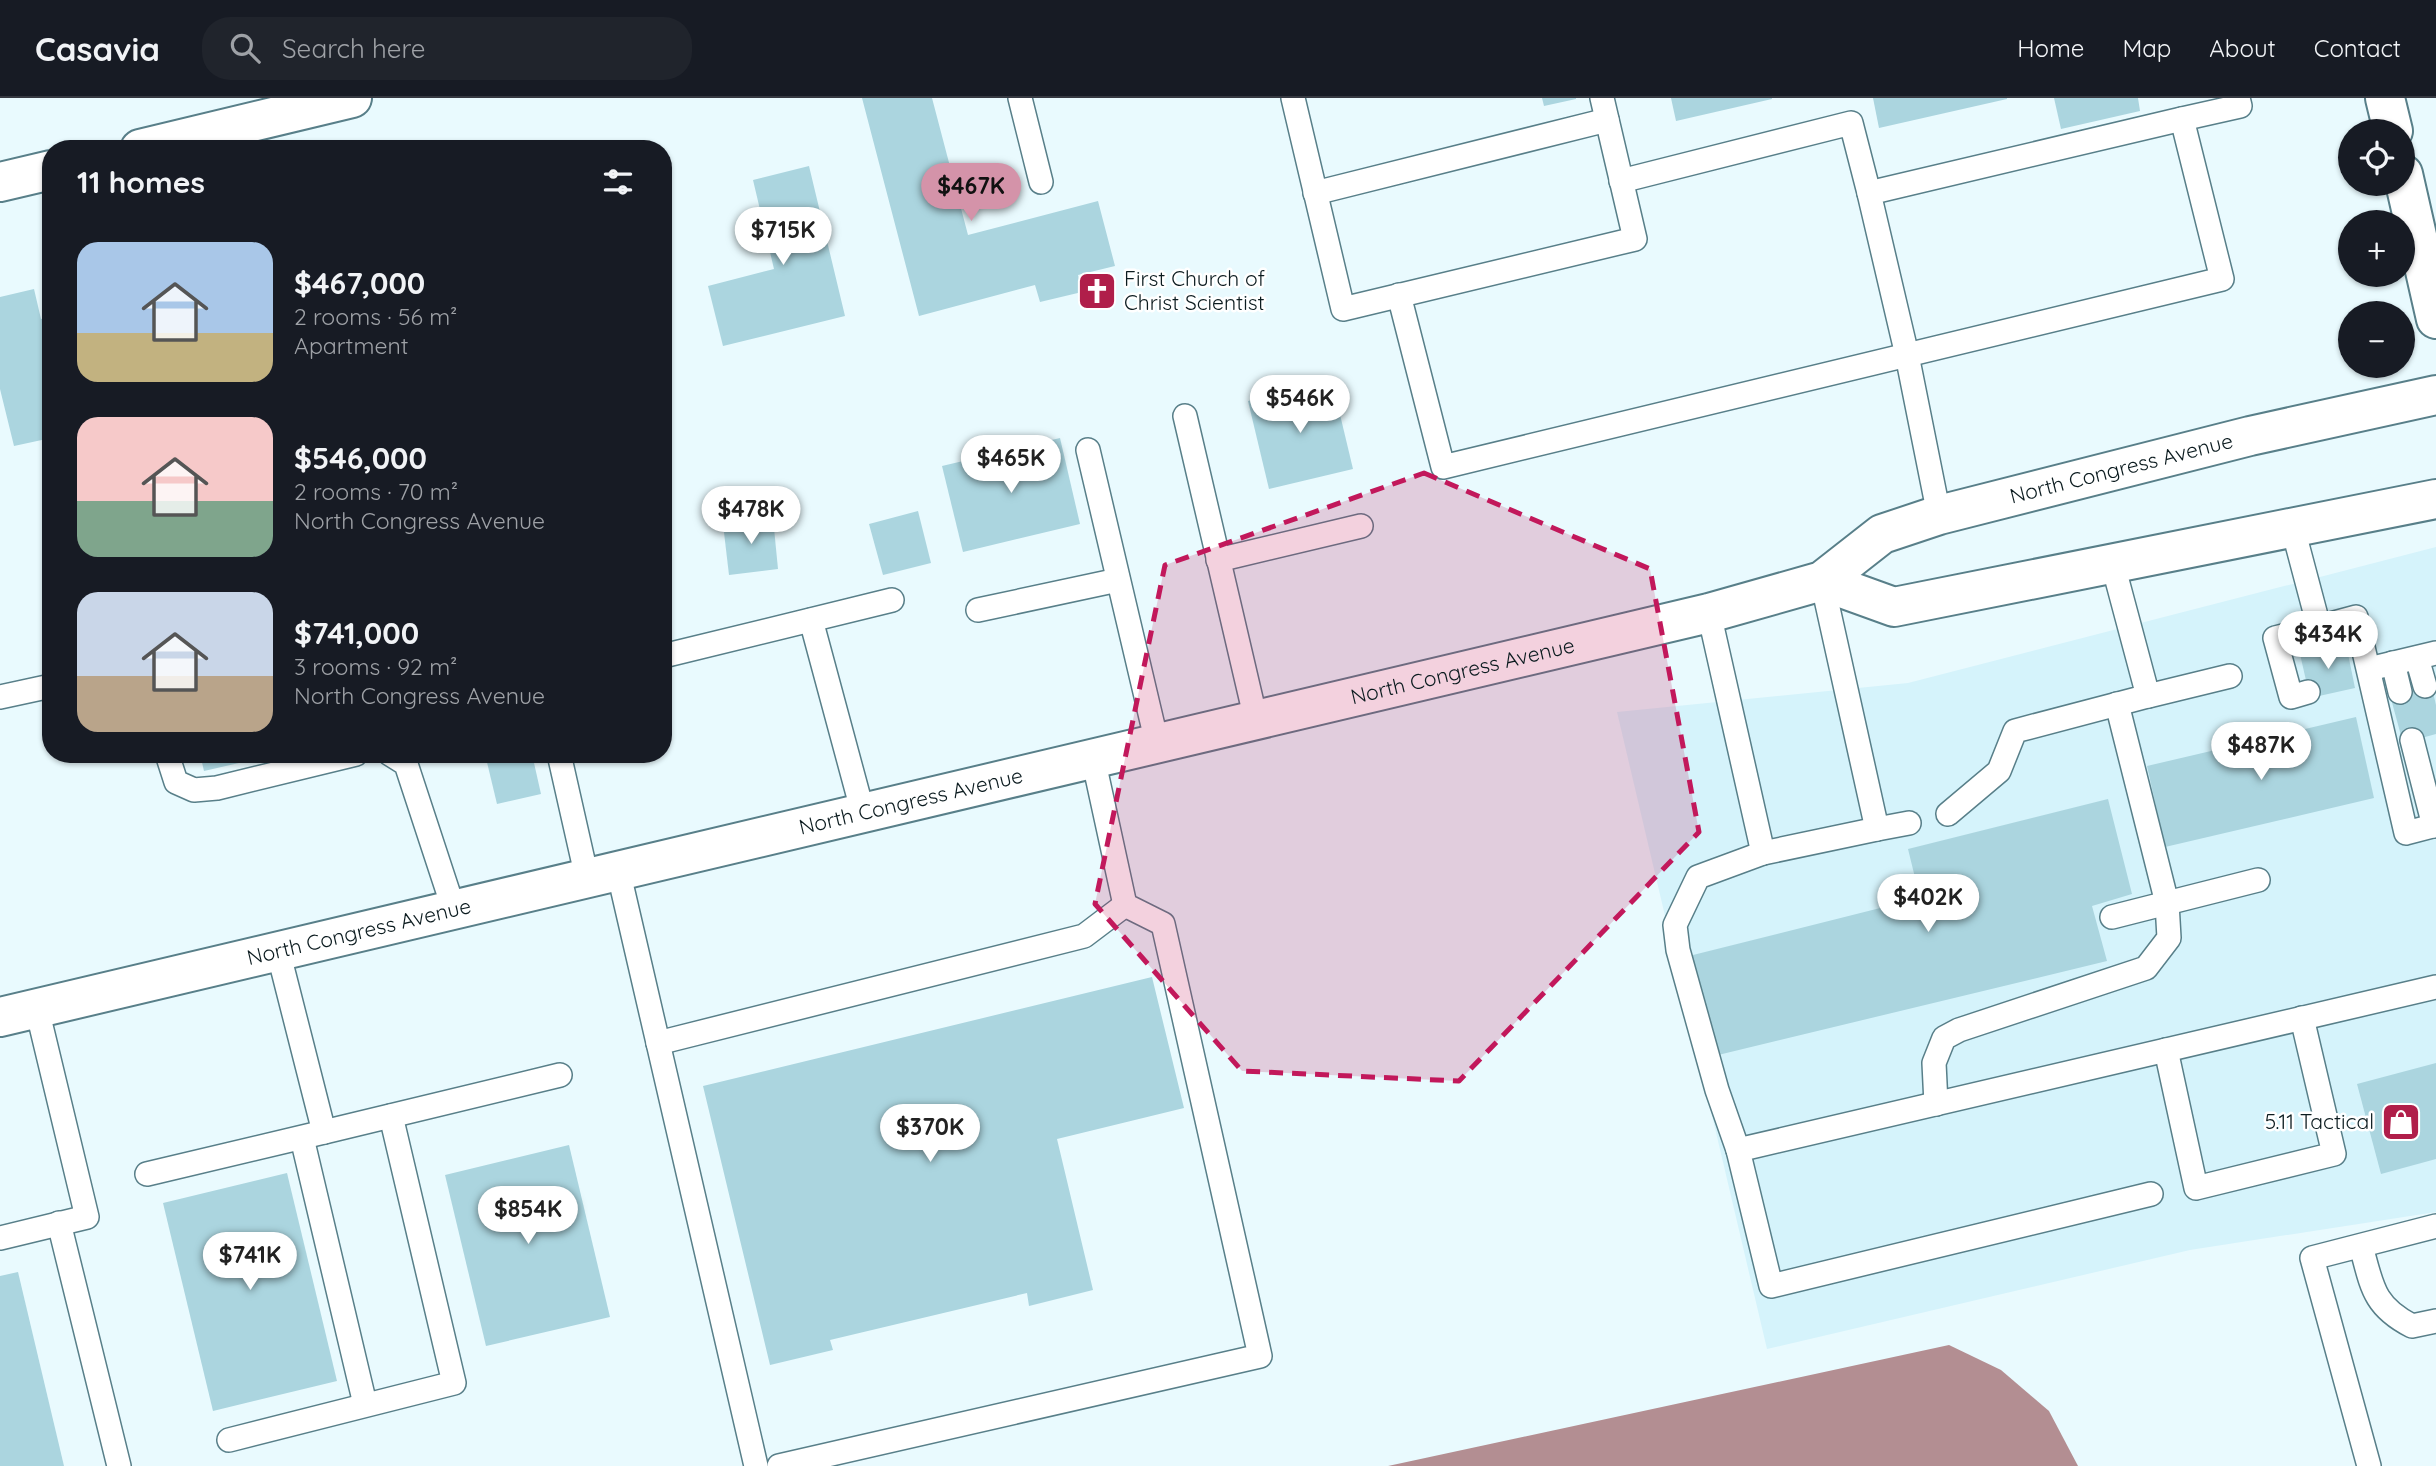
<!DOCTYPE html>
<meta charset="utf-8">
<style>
:root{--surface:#171b24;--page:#20242c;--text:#f1f3f6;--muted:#9ea1a6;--line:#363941;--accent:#d493a9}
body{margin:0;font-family:Quicksand,sans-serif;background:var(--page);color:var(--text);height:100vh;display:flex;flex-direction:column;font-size:26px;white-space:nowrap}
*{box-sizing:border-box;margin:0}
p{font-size:23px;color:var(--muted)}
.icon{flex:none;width:38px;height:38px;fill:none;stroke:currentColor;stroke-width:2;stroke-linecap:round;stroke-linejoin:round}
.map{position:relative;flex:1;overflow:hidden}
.details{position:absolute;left:42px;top:42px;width:630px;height:623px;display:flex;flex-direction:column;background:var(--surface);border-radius:28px;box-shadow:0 2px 5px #0004}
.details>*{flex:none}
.controls{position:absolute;left:2338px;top:21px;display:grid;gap:14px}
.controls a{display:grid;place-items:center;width:77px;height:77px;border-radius:50%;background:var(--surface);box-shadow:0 2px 5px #0004;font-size:35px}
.price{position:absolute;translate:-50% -60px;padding:0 16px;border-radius:24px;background:#fff;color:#222;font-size:23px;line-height:46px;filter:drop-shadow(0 2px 4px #0008)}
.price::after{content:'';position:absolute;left:50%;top:42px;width:21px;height:16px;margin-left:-10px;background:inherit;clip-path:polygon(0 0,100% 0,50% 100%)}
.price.current{background:var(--accent);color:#111}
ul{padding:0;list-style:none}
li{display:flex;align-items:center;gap:21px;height:175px;padding:0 35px}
li span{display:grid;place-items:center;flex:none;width:196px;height:140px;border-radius:21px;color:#555}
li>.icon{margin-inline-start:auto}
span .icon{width:84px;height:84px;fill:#fffc;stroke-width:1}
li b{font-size:30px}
h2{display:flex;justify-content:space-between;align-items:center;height:84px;padding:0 35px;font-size:30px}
header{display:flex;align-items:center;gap:42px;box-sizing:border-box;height:98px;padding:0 35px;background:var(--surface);border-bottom:2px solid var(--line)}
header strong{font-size:33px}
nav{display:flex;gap:38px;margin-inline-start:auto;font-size:24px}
.search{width:490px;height:63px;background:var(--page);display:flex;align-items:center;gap:18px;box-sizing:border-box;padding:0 24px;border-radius:28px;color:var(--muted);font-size:26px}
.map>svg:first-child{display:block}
</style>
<header>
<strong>Casavia</strong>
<div class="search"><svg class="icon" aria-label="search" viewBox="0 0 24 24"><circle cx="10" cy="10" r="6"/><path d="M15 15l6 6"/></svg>Search here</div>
<nav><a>Home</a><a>Map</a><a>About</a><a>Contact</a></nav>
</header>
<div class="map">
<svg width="2436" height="1368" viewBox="0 0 2436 1368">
<rect width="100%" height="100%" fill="#e9fafe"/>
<polygon fill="#d5f3fb" points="2436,449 2436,1114 2190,1152 1767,1251 1617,614 1908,585"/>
<polygon fill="#b38e92" points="1949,1247 2001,1272 2049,1313 2078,1368 1388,1368"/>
<g fill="#abd5df">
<polygon points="862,0 932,0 968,137 1098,103 1115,168 1078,177 1082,194 1040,204 1035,187 919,218"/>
<polygon points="1542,0 1576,0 1576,1 1544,8"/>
<polygon points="1671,0 1772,0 1772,1 1676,23"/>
<polygon points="1873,0 2007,0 2007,1 1879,30"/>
<polygon points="2054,0 2138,0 2140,13 2061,31"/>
<polygon points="809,68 845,218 723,248 708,188 774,171 753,82"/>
<polygon points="34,191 41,221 51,218 51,340 14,348 0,291 0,199"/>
<polygon points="1332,283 1353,371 1269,391 1248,303"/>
<polygon points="1060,340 1080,426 963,454 942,368"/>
<polygon points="918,413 931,465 883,477 869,426"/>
<polygon points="773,420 778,471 729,477 723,426"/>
<polygon points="2346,546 2355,590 2310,600 2300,556"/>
<polygon points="2431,586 2436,607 2436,636 2403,645 2390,597"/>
<polygon points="2356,619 2374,700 2165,749 2147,668"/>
<polygon points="200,656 274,656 274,657 204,673"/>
<polygon points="485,656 532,656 541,696 497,706"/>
<polygon points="2108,701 2132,796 2092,808 2107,863 1714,958 1689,858 1920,800 1908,751"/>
<polygon points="1152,879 1184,1010 1057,1041 1093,1192 1029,1208 1027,1195 830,1242 833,1252 770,1267 703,988"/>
<polygon points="2436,965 2436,1061 2381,1076 2357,986"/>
<polygon points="569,1047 610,1219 486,1248 445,1077"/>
<polygon points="287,1075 337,1283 213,1313 163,1105"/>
<polygon points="18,1174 64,1368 0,1368 0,1178"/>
</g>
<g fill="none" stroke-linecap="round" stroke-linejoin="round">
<g stroke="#587f89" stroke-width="26">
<g id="lane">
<polyline points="1020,0 1041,84"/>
<polyline points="1293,0 1343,211 1635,141 1602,0"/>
<polyline points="1621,83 1851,25 1869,95"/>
<polyline points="1315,95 1607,22"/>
<polyline points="1399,197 1443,369 2222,181 2182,21 2240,8 2238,0"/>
<polyline points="1185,318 1256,622"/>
<polyline points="1088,352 1157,645"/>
<polyline points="1939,417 1907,257 1869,95 2182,21"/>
<polyline points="2293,431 2319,529 2356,519 2406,735 2436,727"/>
<polyline points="1218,462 1361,428"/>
<polyline points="978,512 1118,482"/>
<polyline points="1709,515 1763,755 1877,731 1822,483"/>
<polyline points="811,522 863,715"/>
<polyline points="663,558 892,502"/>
<polyline points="2417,560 2425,588"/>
<polyline points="2393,565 2400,594"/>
<polyline points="2369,571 2436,555"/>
<polyline points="2308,594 2291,599 2275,540 2319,529"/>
<polyline points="2148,598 2230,578"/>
<polyline points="0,599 51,588"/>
<polyline points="2412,642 2434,728"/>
<polyline points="167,656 176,684 194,692 217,690 356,656"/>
<polyline points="390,656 406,666 454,812"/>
<polyline points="559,656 587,780"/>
<polyline points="1948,716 1999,673 2015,633 2148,598 2113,467"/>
<polyline points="1877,731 1909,725"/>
<polyline points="618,772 756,1368"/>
<polyline points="2112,819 2167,805 2117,606"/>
<polyline points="658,945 1084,838 1125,807"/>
<polyline points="2166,952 2196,1090 2334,1056 2302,920"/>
<polyline points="1936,1006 1934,965 1944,940 1959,932 2146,870 2169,840 2167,805 2258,782"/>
<polyline points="324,1034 560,977"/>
<polyline points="302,1040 365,1306"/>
<polyline points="1738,1052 1717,992 1678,852 1675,827 1698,779 1763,755"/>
<polyline points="147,1076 324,1034 278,853"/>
<polyline points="2151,1096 1771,1188 1738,1052 2436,889"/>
<polyline points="59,1125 119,1368"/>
<polyline points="0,1140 87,1119 37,911"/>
<path d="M 2361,1148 C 2372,1188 2373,1208 2412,1228 L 2436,1223"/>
<polyline points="229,1342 454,1285 391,1018"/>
<polyline points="779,1368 1260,1258 1163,826 1125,807 1093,660"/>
<polyline points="2369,1368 2312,1160 2436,1128"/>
</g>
</g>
<g stroke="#587f89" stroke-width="42">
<g id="street">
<polyline points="140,51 352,0"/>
<polyline points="0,84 51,72"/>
</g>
</g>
<g stroke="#587f89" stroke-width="42">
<g id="secondary">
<polyline points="1822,483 1894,509 2436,401"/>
<path id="s1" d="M 0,919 L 1709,515 L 1822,483 L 1882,436 L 1939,417 L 2250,338 L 2436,297"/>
</g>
</g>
<g stroke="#587f89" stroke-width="42">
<g id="primary">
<polyline points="2385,0 2393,33"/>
<polyline points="2403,76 2436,221"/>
</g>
</g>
<use href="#lane" stroke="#fff" stroke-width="23"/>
<use href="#street" stroke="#fff" stroke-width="38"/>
<use href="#secondary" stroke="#fff" stroke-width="38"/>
<use href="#primary" stroke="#fff" stroke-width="38"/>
</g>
<path fill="#c2185b" fill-opacity="0.2" stroke="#c2185b" stroke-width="5" stroke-dasharray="14 9" stroke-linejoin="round" d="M 1424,375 L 1650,471 L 1699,734 L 1459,983 L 1242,973 L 1095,806 L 1165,467 Z"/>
<defs>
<g id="church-square" transform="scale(2.0125)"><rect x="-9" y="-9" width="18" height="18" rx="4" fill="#b01e4a" stroke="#fff"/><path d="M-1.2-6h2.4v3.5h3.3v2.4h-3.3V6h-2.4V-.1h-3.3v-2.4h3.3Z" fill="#fff"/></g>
<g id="shop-square" transform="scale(2.0125)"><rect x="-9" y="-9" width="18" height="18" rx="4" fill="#b01e4a" stroke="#fff"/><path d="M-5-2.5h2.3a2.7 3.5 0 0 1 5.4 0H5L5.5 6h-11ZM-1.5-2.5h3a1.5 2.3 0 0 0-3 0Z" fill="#fff"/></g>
</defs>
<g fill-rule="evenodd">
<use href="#church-square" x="1097" y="193"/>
<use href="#shop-square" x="2401" y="1024"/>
</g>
<g text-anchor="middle" stroke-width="5" stroke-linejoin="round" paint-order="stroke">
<g font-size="21" fill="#0b1b1f" stroke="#fff" text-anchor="start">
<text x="1124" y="188">First Church of<tspan x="1124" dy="24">Christ Scientist</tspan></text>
<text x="2374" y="1031" text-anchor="end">5.11 Tactical</text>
</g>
<g font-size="21" fill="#0b1b1f" stroke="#fff">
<text dy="7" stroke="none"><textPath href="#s1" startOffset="2198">North Congress Avenue</textPath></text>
<text dy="7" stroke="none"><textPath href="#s1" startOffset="1503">North Congress Avenue</textPath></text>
<text dy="7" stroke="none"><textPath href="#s1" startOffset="936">North Congress Avenue</textPath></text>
<text dy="7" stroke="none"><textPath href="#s1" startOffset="369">North Congress Avenue</textPath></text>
</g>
</g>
</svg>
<div class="controls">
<a><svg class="icon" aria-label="locate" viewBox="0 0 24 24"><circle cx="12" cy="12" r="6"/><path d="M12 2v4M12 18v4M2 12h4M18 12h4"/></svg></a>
<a>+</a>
<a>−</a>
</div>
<b class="price current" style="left:971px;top:125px">$467K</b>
<b class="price" style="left:783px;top:169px">$715K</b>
<b class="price" style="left:1300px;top:337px">$546K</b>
<b class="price" style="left:1011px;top:397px">$465K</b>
<b class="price" style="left:751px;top:448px">$478K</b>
<b class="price" style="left:2328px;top:573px">$434K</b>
<b class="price" style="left:2261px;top:684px">$487K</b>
<b class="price" style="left:1928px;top:836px">$402K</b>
<b class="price" style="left:930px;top:1066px">$370K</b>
<b class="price" style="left:528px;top:1148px">$854K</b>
<b class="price" style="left:250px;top:1194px">$741K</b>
<section class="details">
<h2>11 homes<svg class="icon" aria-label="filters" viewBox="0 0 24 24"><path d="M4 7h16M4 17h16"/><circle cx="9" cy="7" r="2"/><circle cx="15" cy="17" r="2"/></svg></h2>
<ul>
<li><span style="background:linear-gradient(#a9c7e8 65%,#c2b280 0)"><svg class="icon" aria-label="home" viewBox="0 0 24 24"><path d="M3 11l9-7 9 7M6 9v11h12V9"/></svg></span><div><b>$467,000</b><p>2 rooms · 56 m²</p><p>Apartment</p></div></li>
<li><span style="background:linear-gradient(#f6c9c9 60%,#7fa58c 0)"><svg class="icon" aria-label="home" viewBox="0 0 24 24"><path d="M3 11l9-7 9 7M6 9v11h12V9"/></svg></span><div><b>$546,000</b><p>2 rooms · 70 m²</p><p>North Congress Avenue</p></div></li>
<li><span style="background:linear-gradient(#c9d6e8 60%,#b9a48a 0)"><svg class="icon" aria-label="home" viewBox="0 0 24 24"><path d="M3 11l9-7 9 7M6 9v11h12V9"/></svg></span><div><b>$741,000</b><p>3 rooms · 92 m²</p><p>North Congress Avenue</p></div></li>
</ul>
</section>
</div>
